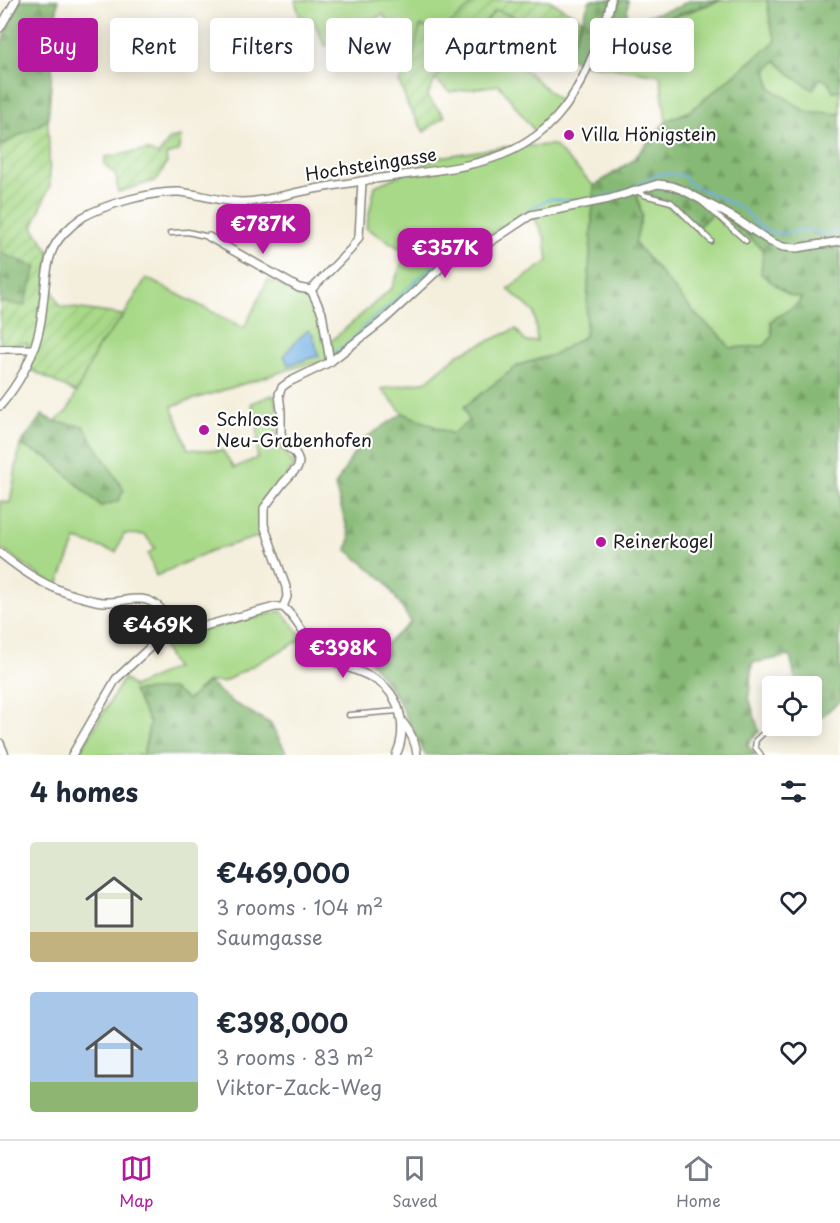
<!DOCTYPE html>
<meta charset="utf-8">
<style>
:root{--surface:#fff;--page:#f2f2f3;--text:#1f2937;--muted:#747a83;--line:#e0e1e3;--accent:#b5179e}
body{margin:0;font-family:"Playpen Sans",sans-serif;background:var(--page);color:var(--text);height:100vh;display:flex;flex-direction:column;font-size:22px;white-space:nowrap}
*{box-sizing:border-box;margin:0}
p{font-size:20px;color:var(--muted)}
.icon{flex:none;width:33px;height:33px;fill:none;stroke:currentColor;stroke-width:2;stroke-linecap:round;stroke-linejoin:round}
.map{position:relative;height:755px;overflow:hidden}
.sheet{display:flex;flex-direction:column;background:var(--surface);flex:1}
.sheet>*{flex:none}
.hud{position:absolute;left:18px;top:18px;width:804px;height:54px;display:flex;gap:12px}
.fabs{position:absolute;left:762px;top:676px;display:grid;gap:12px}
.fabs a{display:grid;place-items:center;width:60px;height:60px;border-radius:6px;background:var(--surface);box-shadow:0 3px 15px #0003;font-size:30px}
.price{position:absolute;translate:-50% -51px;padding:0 14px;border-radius:12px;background:var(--accent);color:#fff;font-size:20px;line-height:39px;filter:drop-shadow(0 2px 3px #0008)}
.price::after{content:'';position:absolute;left:50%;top:36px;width:18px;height:14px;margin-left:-9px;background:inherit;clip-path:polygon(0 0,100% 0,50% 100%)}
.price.selected{background:#222;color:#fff}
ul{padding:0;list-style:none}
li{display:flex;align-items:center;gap:18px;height:150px;padding:0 30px}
li span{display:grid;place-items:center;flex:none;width:168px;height:120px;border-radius:6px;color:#555}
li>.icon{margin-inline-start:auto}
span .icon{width:72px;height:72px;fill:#fffc;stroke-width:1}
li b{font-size:26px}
h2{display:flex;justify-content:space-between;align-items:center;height:72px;padding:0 30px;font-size:26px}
.pill{padding:0 21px;border-radius:6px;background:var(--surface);box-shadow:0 3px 15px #0003;font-size:21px;line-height:54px}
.pill.selected{background:var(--accent);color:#fff}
.tabs{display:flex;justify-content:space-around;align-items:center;height:84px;border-top:2px solid var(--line);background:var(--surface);font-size:16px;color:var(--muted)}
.tabs a{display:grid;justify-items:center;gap:3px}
.tabs .selected{color:var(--accent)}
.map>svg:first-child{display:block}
</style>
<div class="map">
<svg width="840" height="755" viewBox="0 0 840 755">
<defs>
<pattern id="forest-firs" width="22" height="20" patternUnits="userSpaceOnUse" patternTransform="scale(1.5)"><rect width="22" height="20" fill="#86b974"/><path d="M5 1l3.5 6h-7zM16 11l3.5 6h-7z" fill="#739e64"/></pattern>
<pattern id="garden-furrows" width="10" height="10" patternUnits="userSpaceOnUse" patternTransform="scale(1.5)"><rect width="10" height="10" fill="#a8d988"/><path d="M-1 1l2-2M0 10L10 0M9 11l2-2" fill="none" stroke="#90ba75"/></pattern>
</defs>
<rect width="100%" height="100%" fill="#fff"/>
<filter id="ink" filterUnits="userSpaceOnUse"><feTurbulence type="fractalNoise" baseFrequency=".0167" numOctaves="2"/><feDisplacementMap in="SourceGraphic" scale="12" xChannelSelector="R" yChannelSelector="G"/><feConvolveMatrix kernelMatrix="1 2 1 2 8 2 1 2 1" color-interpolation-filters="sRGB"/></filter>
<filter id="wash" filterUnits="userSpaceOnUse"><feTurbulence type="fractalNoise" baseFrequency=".008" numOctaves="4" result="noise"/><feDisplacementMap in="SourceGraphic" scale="24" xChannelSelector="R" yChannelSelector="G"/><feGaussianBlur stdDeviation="1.35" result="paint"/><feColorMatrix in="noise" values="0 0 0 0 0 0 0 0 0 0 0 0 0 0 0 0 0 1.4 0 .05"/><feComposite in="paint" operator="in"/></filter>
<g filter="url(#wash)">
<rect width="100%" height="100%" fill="#f4efdd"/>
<g fill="#a8d988" stroke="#627a52" stroke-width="1.5">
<polygon points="295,0 477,0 443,31 420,26 412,62 383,14 325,46 313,19 300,18"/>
<polygon points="722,0 767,0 771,28 776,41 690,111 666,121 660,75 584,64 606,61 632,44 655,24"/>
<polygon points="496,10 532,24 511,57 562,103 536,133 499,85 450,92 435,80"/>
<polygon points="775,60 792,76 812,89 819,77 827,81 833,91 840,90 840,114 805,111 771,88 766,72"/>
<polygon points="554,145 594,186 586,336 553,355 519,365 464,407 469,421 452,434 403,413 381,389 427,381 459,354 516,329 526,342 537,341 534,312 508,289 548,261 545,238 530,210 442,263 401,305 330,362 304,365 172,406 188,449 223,451 234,468 257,458 258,425 251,403 273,395 277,406 277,441 295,466 262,505 261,536 210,551 156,576 148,554 155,548 145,535 124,534 116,552 76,540 57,587 0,548 0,501 10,503 20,445 49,458 101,506 83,427 55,422 68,410 98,347 124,315 146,278 244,328 268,280 294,291 293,294 297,297 300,294 306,301 309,297 316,307 323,342 330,342 392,288 406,252 366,228 375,186 440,157 503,147"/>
<polygon points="645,190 715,210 763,249 803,299 795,306 771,321 772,337 764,346 730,348 720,335 698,317 634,243 642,216 637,194"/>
<polygon points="281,611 304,638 223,682 208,682 188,700 133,691 150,723 143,755 82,755 81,750 124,678 133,687 175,668 160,641"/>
</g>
<g fill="url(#forest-firs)" stroke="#516a48" stroke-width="1.5" fill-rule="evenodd">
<polygon points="20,0 58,0 48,120 0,146 0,47"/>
<path d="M 590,0 L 628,0 L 627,18 L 636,19 L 678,7 L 690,0 L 722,0 C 702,6 675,14 656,24 C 633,35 622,59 594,63 C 583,64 577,64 568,56 Z"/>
<path d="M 767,0 L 840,0 L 840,90 L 833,91 L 827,81 L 820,78 L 813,90 L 792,76 L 776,60 L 766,72 L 771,88 L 805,111 L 840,114 L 840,701 L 821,717 L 812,711 L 812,687 L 797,687 L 790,656 L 752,663 L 749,697 L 759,731 L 747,745 L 756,755 L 425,755 L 397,698 L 369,659 L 411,622 L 385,581 L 347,550 L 350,538 L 335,486 L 361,441 L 403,413 L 452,434 L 469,421 L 464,407 L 519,365 L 553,355 L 585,336 L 594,186 L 632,161 L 666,121 L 690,111 L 776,41 L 771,28 ZM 644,190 L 699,226 L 716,210 L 763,249 L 761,274 L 789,295 L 802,298 L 795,306 L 771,321 L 772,337 L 764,346 L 730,348 L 720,335 L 698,317 L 635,243 L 642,216 L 637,195 Z"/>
<polygon points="0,253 37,266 24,306 0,302"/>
<polygon points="42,415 55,422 83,426 124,490 118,501 101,506 49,458 20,445"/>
<polygon points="208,682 232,702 270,723 288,755 143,755 150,723 133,691 172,689 188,700"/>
</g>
<g fill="url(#garden-furrows)" stroke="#627a52" stroke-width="1.5">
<polygon points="477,0 549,0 581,19 568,56 532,24 496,10 435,80 427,97 445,116 424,132 408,106 399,81 412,62 420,26 443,31"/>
<polygon points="48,120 50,185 33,227 50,252 47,279 60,306 124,315 98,347 76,393 24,366 27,343 0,345 0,302 24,306 37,267 0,253 0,146"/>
<polygon points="181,137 178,152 166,155 167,163 157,180 118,192 116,175 105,165 105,157 147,150 158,155 170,139"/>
</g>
<polygon fill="#71b0e4" stroke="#466680" stroke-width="1.5" points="308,330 313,335 319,356 288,365 284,355 296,341"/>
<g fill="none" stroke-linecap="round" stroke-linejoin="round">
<g stroke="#71b0e4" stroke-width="2">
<path d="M 489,239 L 537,205 L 552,198 C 572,205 615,196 634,187 C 641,184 648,178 655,175 C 662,172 675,175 683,175 L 690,184 L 742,208 L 760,227 L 773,233 L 791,233 L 803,229 L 827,234 L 840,231"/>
<polyline points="334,353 352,340 366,324 381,313 439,260 454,249 469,250"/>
</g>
</g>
</g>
<g filter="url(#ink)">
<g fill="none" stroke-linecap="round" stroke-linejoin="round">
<g stroke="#88867c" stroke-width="7">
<g id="lane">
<polyline points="637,191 644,195 671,202 711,241"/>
<polyline points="702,202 746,241"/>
<polyline points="170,233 188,232 209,237"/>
<polyline points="349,715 398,711"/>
<polyline points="761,755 755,747 756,740 772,725"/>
</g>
</g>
<g stroke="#88867c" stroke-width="10">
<g id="street">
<polyline points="0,28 16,0"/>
<polyline points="209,237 299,288 311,290"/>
<polyline points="311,290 351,249 359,237 362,181"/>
<polyline points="311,290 322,313 330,362"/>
<polyline points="0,349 34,349"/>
<path d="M 0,406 C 18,385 31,362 38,335 C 45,310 43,278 51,254 C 55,240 71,225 83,217 C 106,204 153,191 179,192 C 200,194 221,202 242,202 C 263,202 284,195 304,191 C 324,187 343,184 362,181 C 463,164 543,173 589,64 C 598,43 607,22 611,0"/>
<path d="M 0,553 C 24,572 47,588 77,596 C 85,598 95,602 104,602 C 125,603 144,591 161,609 L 160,638"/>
<polyline points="283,607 287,597 286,587 264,525 264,508 283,483 298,467 299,462 296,454 285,445 281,433 281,410 279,394 282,387 289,382 330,362 384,320 447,262 484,246 531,215 609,199 658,184 672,186 683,190 733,217 771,242 783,247 797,248 840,241"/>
<path d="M 283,607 C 298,619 305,640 322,654 C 338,667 359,669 376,680 C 401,695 408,730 396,755"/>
<path d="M 402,721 C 410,731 416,742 417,755"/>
<polyline points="0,743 5,755"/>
<polyline points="72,755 116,679 160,638 275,607 283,607"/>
</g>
</g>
<use href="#lane" stroke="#fff" stroke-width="4"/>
<use href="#street" stroke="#fff" stroke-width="7"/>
</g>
</g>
<g fill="#b5179e" stroke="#fff" stroke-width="2">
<circle cx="569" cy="135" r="6"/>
<circle cx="204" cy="430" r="6"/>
<circle cx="601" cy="542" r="6"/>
</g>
<g text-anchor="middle" stroke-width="4.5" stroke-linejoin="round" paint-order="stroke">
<g font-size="18" fill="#1c1c1c" stroke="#fff" text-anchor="start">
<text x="581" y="141">Villa Hönigstein</text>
<text x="216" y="426">Schloss<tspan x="216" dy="21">Neu-Grabenhofen</tspan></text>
<text x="613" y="548">Reinerkogel</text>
</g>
<g font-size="18" fill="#1c1c1c" stroke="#fff">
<text transform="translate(371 165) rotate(-9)" y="6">Hochsteingasse</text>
</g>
</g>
</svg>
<div class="fabs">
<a><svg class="icon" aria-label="locate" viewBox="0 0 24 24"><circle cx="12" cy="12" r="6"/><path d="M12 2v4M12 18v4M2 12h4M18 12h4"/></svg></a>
</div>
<b class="price" style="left:263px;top:255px">€787K</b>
<b class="price" style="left:445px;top:279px">€357K</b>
<b class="price selected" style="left:158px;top:656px">€469K</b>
<b class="price" style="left:343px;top:679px">€398K</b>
<div class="hud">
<a class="pill selected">Buy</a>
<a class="pill">Rent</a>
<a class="pill">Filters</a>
<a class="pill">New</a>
<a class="pill">Apartment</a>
<a class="pill">House</a>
</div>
</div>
<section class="sheet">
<h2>4 homes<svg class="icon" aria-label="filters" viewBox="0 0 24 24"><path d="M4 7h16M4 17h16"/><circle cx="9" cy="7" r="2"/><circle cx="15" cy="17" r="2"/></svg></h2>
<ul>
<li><span style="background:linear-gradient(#dfe7d0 75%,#c2b280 0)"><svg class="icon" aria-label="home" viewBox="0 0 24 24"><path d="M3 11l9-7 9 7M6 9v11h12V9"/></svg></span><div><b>€469,000</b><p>3 rooms · 104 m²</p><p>Saumgasse</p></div><svg class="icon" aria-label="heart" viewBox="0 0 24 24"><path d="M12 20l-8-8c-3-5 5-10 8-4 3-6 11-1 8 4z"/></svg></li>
<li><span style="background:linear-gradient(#a9c7e8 75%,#8fb573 0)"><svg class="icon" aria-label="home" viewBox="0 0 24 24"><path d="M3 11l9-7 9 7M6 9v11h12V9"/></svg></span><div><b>€398,000</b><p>3 rooms · 83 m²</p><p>Viktor-Zack-Weg</p></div><svg class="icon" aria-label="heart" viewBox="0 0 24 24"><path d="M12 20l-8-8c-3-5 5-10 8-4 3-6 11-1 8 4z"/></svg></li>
</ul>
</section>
<nav class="tabs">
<a class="selected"><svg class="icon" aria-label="map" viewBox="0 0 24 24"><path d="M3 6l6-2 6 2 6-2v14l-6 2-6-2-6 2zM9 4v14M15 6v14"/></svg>Map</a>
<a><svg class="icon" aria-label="saved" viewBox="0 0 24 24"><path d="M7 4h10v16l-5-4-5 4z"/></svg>Saved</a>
<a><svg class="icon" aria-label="home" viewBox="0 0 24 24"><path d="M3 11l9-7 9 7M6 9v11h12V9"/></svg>Home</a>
</nav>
